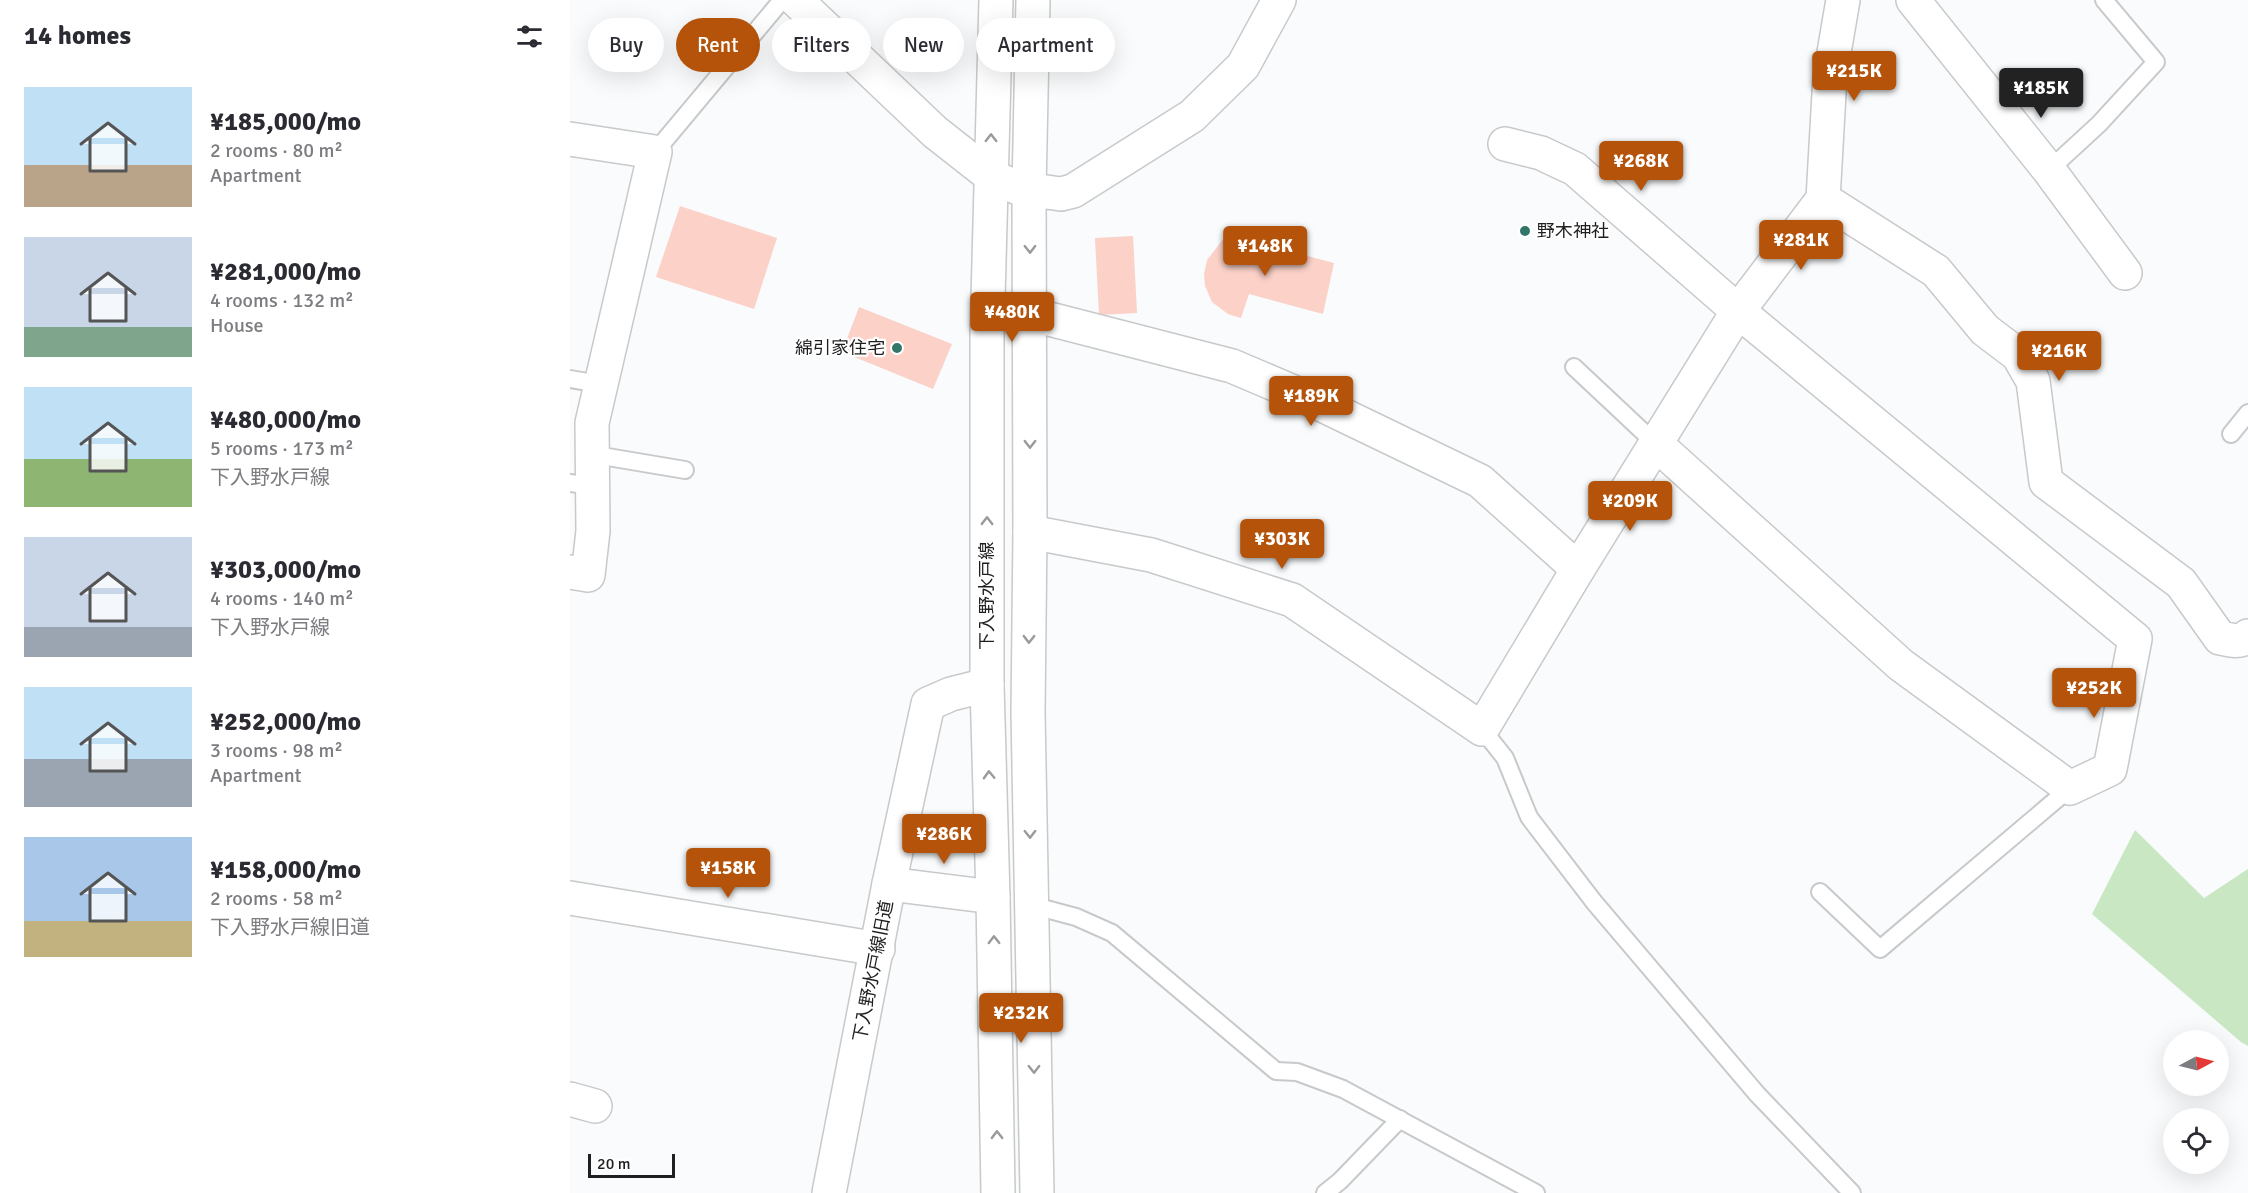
<!DOCTYPE html>
<meta charset="utf-8">
<style>
:root{--surface:#fff;--page:#f2f2f3;--text:#2b2b33;--muted:#7c7c81;--accent:#b45309}
body{margin:0;font-family:Signika,"Noto Sans JP",sans-serif;background:var(--page);color:var(--text);height:100vh;display:flex;flex-direction:column;font-size:22px;white-space:nowrap}
*{box-sizing:border-box;margin:0}
p{font-size:20px;color:var(--muted)}
.icon{flex:none;width:33px;height:33px;fill:none;stroke:currentColor;stroke-width:2;stroke-linecap:round;stroke-linejoin:round}
.map{position:relative;flex:1;overflow:hidden}
.details{display:flex;flex-direction:column;background:var(--surface);width:570px}
.details>*{flex:none}
.top-card{position:absolute;left:18px;top:18px;width:570px;height:54px;display:flex;gap:12px}
.needle{width:39px;rotate:83deg}
.tools{position:absolute;left:1593px;top:1030px;display:grid;gap:12px}
.tools a{display:grid;place-items:center;width:66px;height:66px;border-radius:50%;background:var(--surface);box-shadow:0 6px 24px #0002;font-size:30px}
.scale{position:absolute;left:18px;bottom:15px;width:87px;box-sizing:border-box;padding-left:6px;border:3px solid #1f1f20;border-top:0;font-size:16px;line-height:21px;white-space:nowrap;color:#1f1f20;-webkit-text-stroke:4px #fff;paint-order:stroke}
.price{position:absolute;translate:-50% -51px;padding:0 14px;border-radius:6px;background:var(--accent);color:#fff;font-size:20px;line-height:39px;filter:drop-shadow(0 2px 3px #0008)}
.price::after{content:'';position:absolute;left:50%;top:36px;width:18px;height:14px;margin-left:-9px;background:inherit;clip-path:polygon(0 0,100% 0,50% 100%)}
.price.selected{background:#222;color:#fff}
ul{padding:0;list-style:none}
li{display:flex;align-items:center;gap:18px;height:150px;padding:0 24px}
li span{display:grid;place-items:center;flex:none;width:168px;height:120px;border-radius:0px;color:#555}
li>.icon{margin-inline-start:auto}
span .icon{width:72px;height:72px;fill:#fffc;stroke-width:1}
li b{font-size:26px}
h2{display:flex;justify-content:space-between;align-items:center;height:72px;padding:0 24px;font-size:26px}
.chip{padding:0 21px;border-radius:27px;background:var(--surface);box-shadow:0 6px 24px #0002;font-size:21px;line-height:54px}
.chip.selected{background:var(--accent);color:#fff}
main{display:flex;flex:1;min-height:0}
.map>svg:first-child{display:block}
</style>
<main>
<section class="details">
<h2>14 homes<svg class="icon" aria-label="filters" viewBox="0 0 24 24"><path d="M4 7h16M4 17h16"/><circle cx="9" cy="7" r="2"/><circle cx="15" cy="17" r="2"/></svg></h2>
<ul>
<li><span style="background:linear-gradient(#bfe0f5 65%,#b9a48a 0)"><svg class="icon" aria-label="home" viewBox="0 0 24 24"><path d="M3 11l9-7 9 7M6 9v11h12V9"/></svg></span><div><b>¥185,000/mo</b><p>2 rooms · 80 m²</p><p>Apartment</p></div></li>
<li><span style="background:linear-gradient(#c9d6e8 75%,#7fa58c 0)"><svg class="icon" aria-label="home" viewBox="0 0 24 24"><path d="M3 11l9-7 9 7M6 9v11h12V9"/></svg></span><div><b>¥281,000/mo</b><p>4 rooms · 132 m²</p><p>House</p></div></li>
<li><span style="background:linear-gradient(#bfe0f5 60%,#8fb573 0)"><svg class="icon" aria-label="home" viewBox="0 0 24 24"><path d="M3 11l9-7 9 7M6 9v11h12V9"/></svg></span><div><b>¥480,000/mo</b><p>5 rooms · 173 m²</p><p>下入野水戸線</p></div></li>
<li><span style="background:linear-gradient(#c9d6e8 75%,#9aa5b1 0)"><svg class="icon" aria-label="home" viewBox="0 0 24 24"><path d="M3 11l9-7 9 7M6 9v11h12V9"/></svg></span><div><b>¥303,000/mo</b><p>4 rooms · 140 m²</p><p>下入野水戸線</p></div></li>
<li><span style="background:linear-gradient(#bfe0f5 60%,#9aa5b1 0)"><svg class="icon" aria-label="home" viewBox="0 0 24 24"><path d="M3 11l9-7 9 7M6 9v11h12V9"/></svg></span><div><b>¥252,000/mo</b><p>3 rooms · 98 m²</p><p>Apartment</p></div></li>
<li><span style="background:linear-gradient(#a9c7e8 70%,#c2b280 0)"><svg class="icon" aria-label="home" viewBox="0 0 24 24"><path d="M3 11l9-7 9 7M6 9v11h12V9"/></svg></span><div><b>¥158,000/mo</b><p>2 rooms · 58 m²</p><p>下入野水戸線旧道</p></div></li>
</ul>
</section>
<div class="map">
<svg width="1678" height="1193" viewBox="0 0 1678 1193">
<rect width="100%" height="100%" fill="#f9fbfc"/>
<polygon fill="#cae7c3" points="1565,830 1634,898 1678,869 1678,1046 1671,1042 1522,914"/>
<g fill="#fbd1c8">
<polygon points="110,206 207,238 184,309 86,277"/>
<polygon points="563,236 567,313 529,315 525,238"/>
<polygon points="665,237 764,263 753,314 679,294 671,318 658,314 642,302 635,286 634,274 637,260 654,238"/>
<polygon points="289,307 382,344 363,389 272,352"/>
</g>
<g fill="none" stroke-linecap="round" stroke-linejoin="round">
<g stroke="#c7c9ca" stroke-width="20">
<g id="lane">
<polyline points="85,152 212,0"/>
<polyline points="1479,170 1529,124 1586,62 1534,0"/>
<polyline points="1004,367 1085,443"/>
<polyline points="0,379 30,384"/>
<polyline points="1661,434 1678,413"/>
<polyline points="20,454 115,470"/>
<polyline points="0,483 21,486"/>
<polyline points="912,729 935,758 959,817 1024,902 1187,1094 1282,1193"/>
<polyline points="1250,892 1310,949 1500,788"/>
<polyline points="461,905 506,917 542,933 706,1071 727,1072 773,1089 966,1193"/>
<polyline points="755,1193 770,1181 830,1119"/>
</g>
</g>
<g stroke="#c7c9ca" stroke-width="36">
<g id="street">
<polyline points="226,0 365,132 421,176 448,188 491,194 503,191 622,116 673,66 709,0"/>
<polyline points="1343,0 1479,170 1555,273"/>
<polyline points="0,139 85,152 22,423 23,531 18,575 0,572"/>
<polyline points="935,144 971,153 1005,169 1168,311 1565,639 1540,769 1500,788 1331,665 1085,443"/>
<path d="M 1253,199 L 1366,271 L 1415,330 L 1448,355 L 1463,381 L 1476,482 L 1611,583 L 1650,638 C 1659,640 1671,643 1678,636"/>
<polyline points="460,314 662,366 742,400 910,481 1008,569"/>
<polyline points="460,532 581,555 722,600 912,729 1008,569 1168,311 1253,199 1260,76 1273,0"/>
<polyline points="319,884 423,897"/>
<polyline points="0,898 308,949"/>
<polyline points="0,1099 25,1106"/>
<polyline points="259,1193 319,884 358,704 381,694 417,685"/>
</g>
</g>
<g stroke="#c7c9ca" stroke-width="36">
<g id="secondary">
<polyline points="426,0 417,336 417,685 423,897 428,1193"/>
<polyline points="463,0 459,190 460,532 458,712 467,1193"/>
</g>
</g>
<use href="#lane" stroke="#fff" stroke-width="16"/>
<use href="#street" stroke="#fff" stroke-width="33"/>
<use href="#secondary" stroke="#fff" stroke-width="33"/>
</g>
<defs><path id="oneway-chevron" d="M-2-3.5L2.5 0L-2 3.5" fill="none" stroke-width="1.6" stroke-linecap="round" stroke-linejoin="round" transform="scale(1.5)"/></defs>
<g stroke="#9a9a9b">
<use href="#oneway-chevron" transform="translate(421 138) rotate(-90)"/>
<use href="#oneway-chevron" transform="translate(460 249) rotate(89)"/>
<use href="#oneway-chevron" transform="translate(460 444) rotate(90)"/>
<use href="#oneway-chevron" transform="translate(417 521) rotate(-90)"/>
<use href="#oneway-chevron" transform="translate(459 639) rotate(91)"/>
<use href="#oneway-chevron" transform="translate(419 775) rotate(-92)"/>
<use href="#oneway-chevron" transform="translate(460 834) rotate(89)"/>
<use href="#oneway-chevron" transform="translate(424 940) rotate(-91)"/>
<use href="#oneway-chevron" transform="translate(464 1069) rotate(89)"/>
<use href="#oneway-chevron" transform="translate(427 1135) rotate(-91)"/>
</g>
<g fill="#327669" stroke="#fff" stroke-width="2">
<circle cx="955" cy="231" r="6"/>
<circle cx="327" cy="348" r="6"/>
</g>
<g text-anchor="middle" stroke-width="4.5" stroke-linejoin="round" paint-order="stroke">
<g font-size="18" fill="#1f1f20" stroke="#fff" text-anchor="start">
<text x="967" y="237">野木神社</text>
<text x="315" y="354" text-anchor="end">綿引家住宅</text>
</g>
<g font-size="18" fill="#1f1f20" stroke="#fff">
<text transform="translate(417 596) rotate(-90)" y="6">下入野水戸線</text>
<text transform="translate(303 971) rotate(-79)" y="6">下入野水戸線旧道</text>
</g>
</g>
</svg>
<div class="tools">
<a><svg class="needle" viewBox="-14 -14 28 28"><path d="M0-13l5 13h-10z" fill="#e53935"/><path d="M0 13l5-13h-10z" fill="#7c7c81"/></svg></a>
<a><svg class="icon" aria-label="locate" viewBox="0 0 24 24"><circle cx="12" cy="12" r="6"/><path d="M12 2v4M12 18v4M2 12h4M18 12h4"/></svg></a>
</div>
<div class="scale">20 m</div>
<b class="price" style="left:1284px;top:102px">¥215K</b>
<b class="price selected" style="left:1471px;top:119px">¥185K</b>
<b class="price" style="left:1071px;top:192px">¥268K</b>
<b class="price" style="left:1231px;top:271px">¥281K</b>
<b class="price" style="left:695px;top:277px">¥148K</b>
<b class="price" style="left:442px;top:343px">¥480K</b>
<b class="price" style="left:1489px;top:382px">¥216K</b>
<b class="price" style="left:741px;top:427px">¥189K</b>
<b class="price" style="left:1060px;top:532px">¥209K</b>
<b class="price" style="left:712px;top:570px">¥303K</b>
<b class="price" style="left:1524px;top:719px">¥252K</b>
<b class="price" style="left:374px;top:865px">¥286K</b>
<b class="price" style="left:158px;top:899px">¥158K</b>
<b class="price" style="left:451px;top:1044px">¥232K</b>
<div class="top-card">
<a class="chip">Buy</a>
<a class="chip selected">Rent</a>
<a class="chip">Filters</a>
<a class="chip">New</a>
<a class="chip">Apartment</a>
</div>
</div>
</main>
